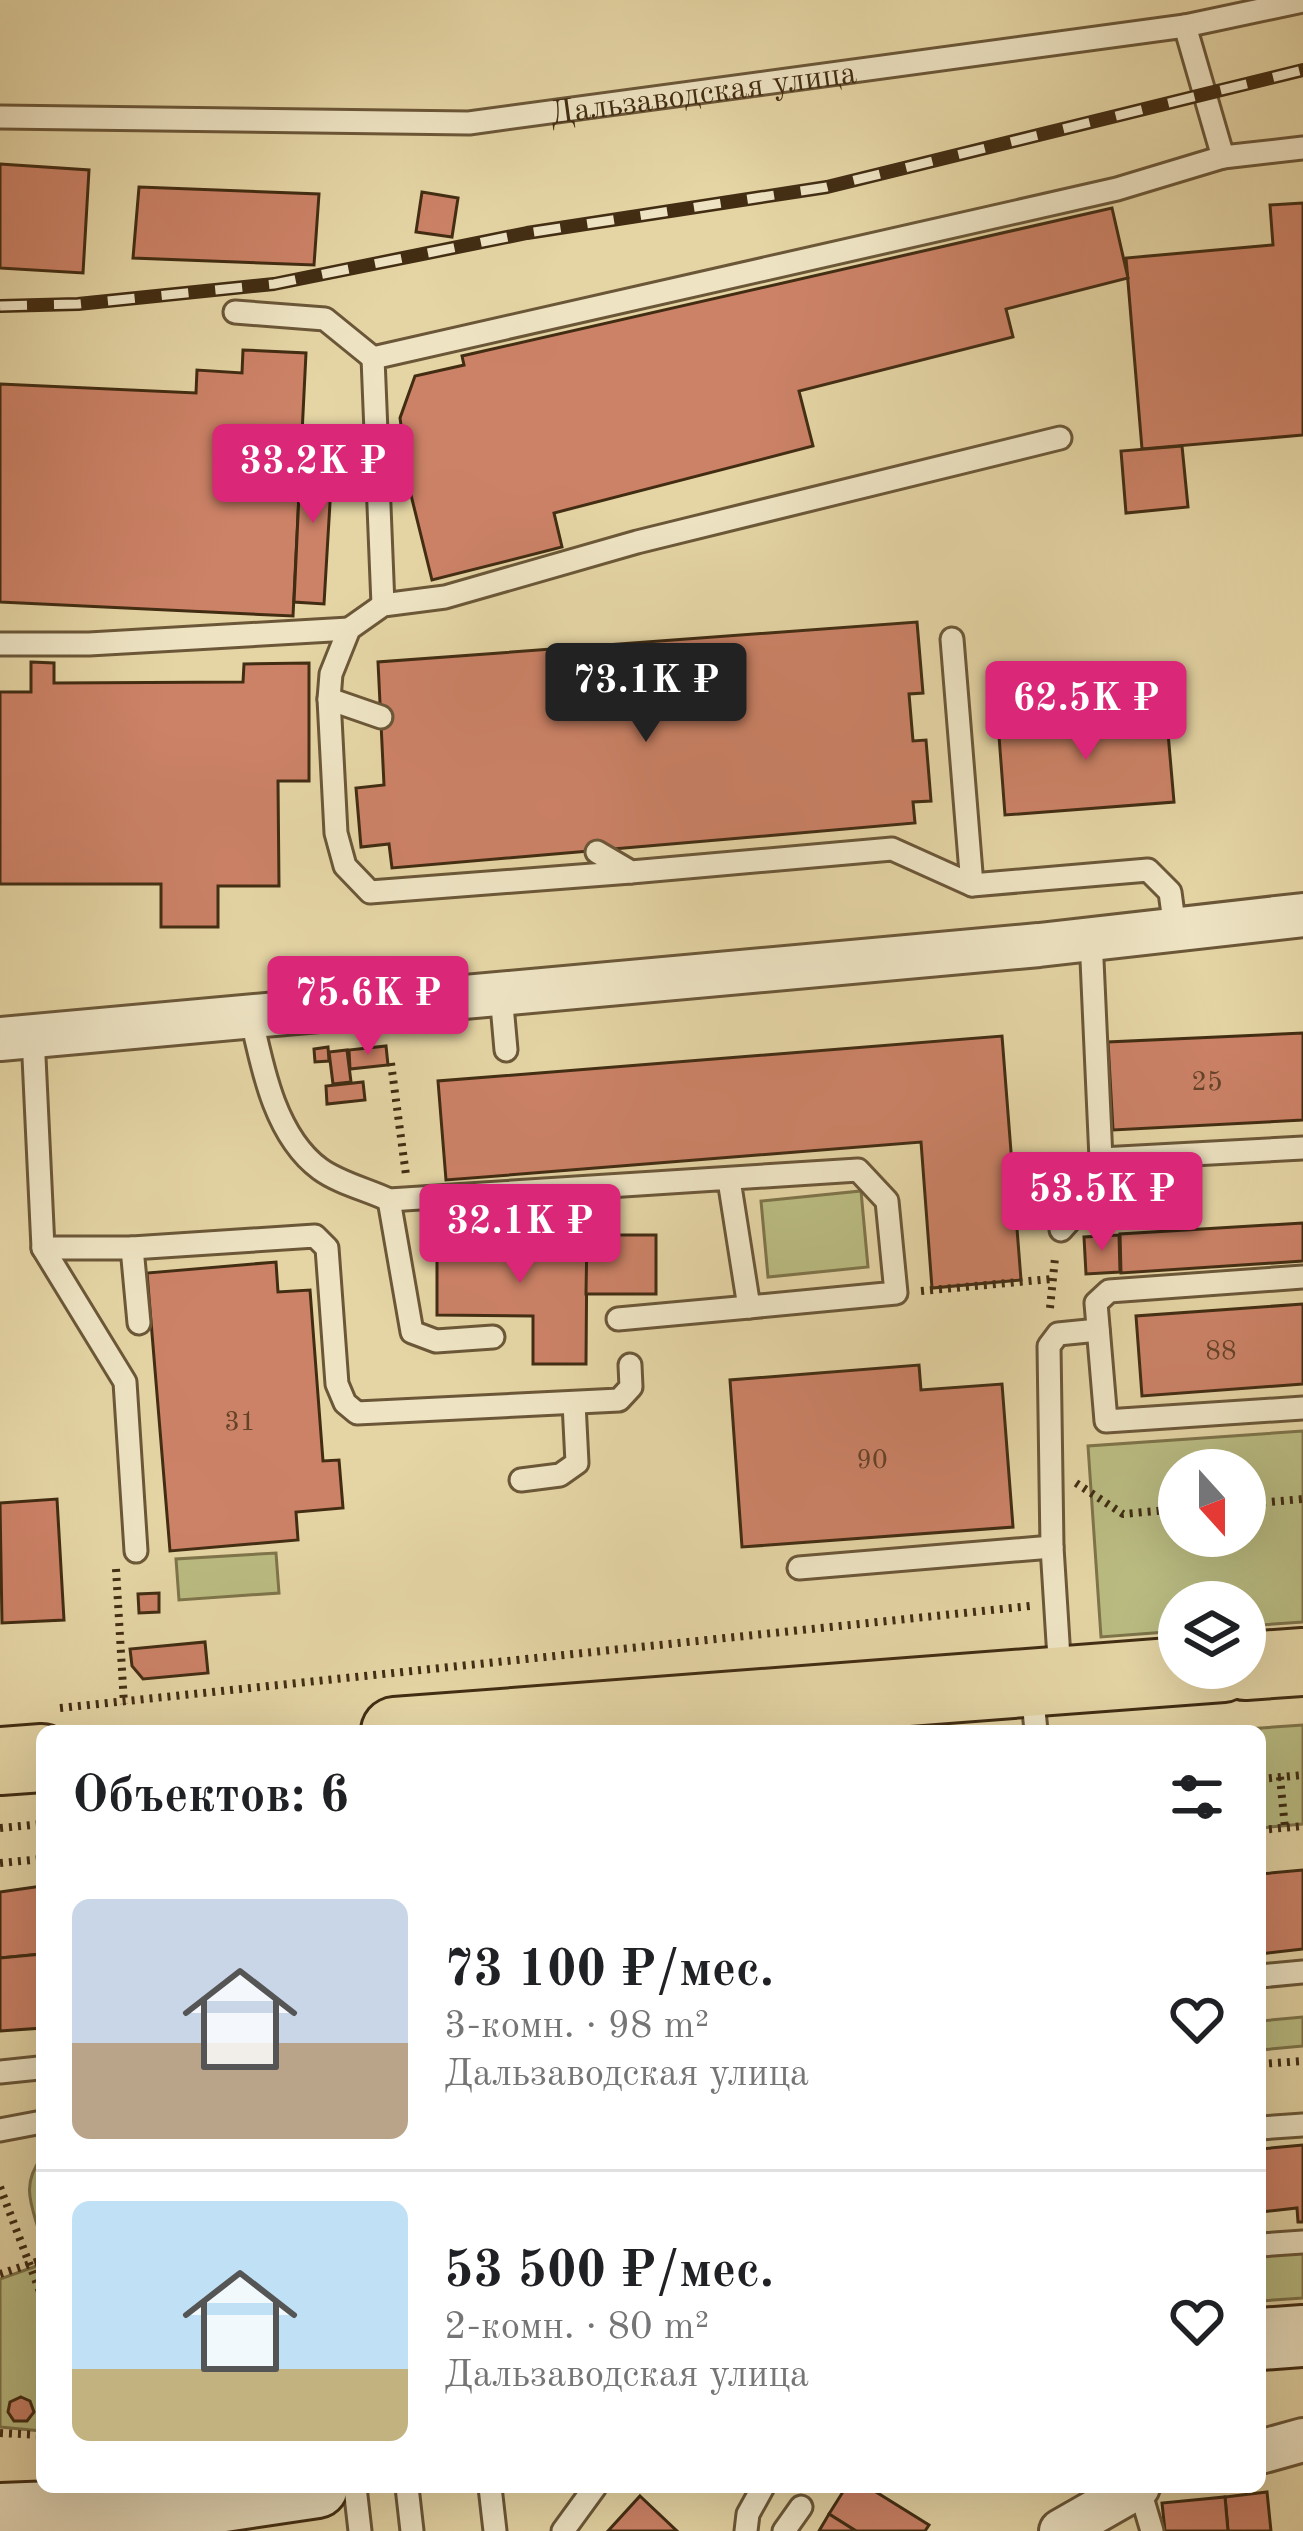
<!DOCTYPE html>
<html lang="ru">
<meta charset="utf-8">
<style>
:root{--surface:#fff;--page:#f2f2f2;--text:#202124;--muted:#757577;--line:#e0e0e0;--accent:#db2777}
body{margin:0;font-family:"Old Standard TT",serif;background:var(--page);color:var(--text);height:100vh;display:flex;flex-direction:column;font-size:45px;white-space:nowrap}
*{box-sizing:border-box;margin:0}
p{font-size:39px;color:var(--muted)}
.icon{flex:none;width:66px;height:66px;fill:none;stroke:currentColor;stroke-width:2;stroke-linecap:round;stroke-linejoin:round}
.map{position:relative;flex:1;overflow:hidden}
.drawer{position:absolute;left:36px;top:1725px;width:1230px;height:768px;display:flex;flex-direction:column;background:var(--surface);border-radius:18px;box-shadow:0 12px 48px #0002}
.drawer>*{flex:none}
.needle{width:78px;rotate:159deg}
.buttons{position:absolute;left:1158px;top:1449px;display:grid;gap:24px}
.buttons a{display:grid;place-items:center;width:108px;height:108px;border-radius:50%;background:var(--surface);box-shadow:0 12px 48px #0002;font-size:60px}
.price{position:absolute;translate:-50% -102px;padding:0 27px;border-radius:12px;background:var(--accent);color:#fff;font-size:39px;line-height:78px;filter:drop-shadow(0 3px 6px #0008)}
.price::after{content:'';position:absolute;left:50%;top:72px;width:36px;height:27px;margin-left:-18px;background:inherit;clip-path:polygon(0 0,100% 0,50% 100%)}
.price.active{background:#222;color:#fff}
ul{padding:0;list-style:none}
li{display:flex;align-items:center;gap:36px;height:300px;padding:0 36px}
li+li{border-top:3px solid var(--line)}
li span{display:grid;place-items:center;flex:none;width:336px;height:240px;border-radius:18px;color:#555}
li>.icon{margin-inline-start:auto}
span .icon{width:144px;height:144px;fill:#fffc;stroke-width:1}
li b{font-size:51px}
h2{display:flex;justify-content:space-between;align-items:center;height:144px;padding:0 36px;font-size:51px}
.map>svg:first-child{display:block}
</style>
<div class="map">
<svg width="1303" height="2531" viewBox="0 0 1303 2531">
<rect width="100%" height="100%" fill="#e5d5a5"/>
<filter id="stains"><feTurbulence type="fractalNoise" baseFrequency=".00167" numOctaves="4"/><feColorMatrix values="0 0 0 0 .2 0 0 0 0 .09 0 0 0 0 .02 0 0 0 .5 -.17"/></filter>
<radialGradient id="worn" r=".72"><stop offset=".6" stop-color="#630" stop-opacity="0"/><stop offset="1" stop-color="#630" stop-opacity=".3"/></radialGradient>
<g fill="#babc82" stroke="#7e744a" stroke-width="3" fill-rule="evenodd">
<polygon points="861,1191 868,1267 768,1277 761,1201"/>
<path d="M 1303,1431 L 1303,1622 L 1245,1626 L 1245,1602 L 1179,1602 L 1179,1631 L 1101,1637 L 1088,1446 ZM 1179,1470 L 1245,1470 L 1245,1536 L 1179,1536 Z"/>
<polygon points="276,1553 279,1593 179,1600 176,1559"/>
<polygon points="1303,1725 1303,1824 1260,1828 1260,1731 1217,1731"/>
<polygon points="1303,2017 1303,2046 1260,2050 1260,2021"/>
<path d="M 42,2157 L 42,2242 C 33,2207 19,2187 42,2157 Z"/>
<polygon points="1303,2252 1303,2298 1260,2301 1260,2256"/>
<polygon points="42,2264 42,2431 0,2427 0,2279"/>
</g>
<g fill="#cc8267" stroke="#422d13" stroke-width="3">
<polygon points="0,164 89,170 83,273 0,268"/>
<polygon points="139,187 319,194 314,265 133,258"/>
<polygon points="422,192 458,198 452,237 416,232"/>
<polygon points="1303,203 1303,435 1142,449 1126,258 1273,245 1270,205"/>
<polygon points="1112,208 1128,278 1006,309 1013,337 799,391 813,446 554,513 562,547 432,580 410,491 400,418 415,376 464,365 462,356"/>
<polygon points="243,350 306,353 293,616 0,602 0,384 196,393 197,370 242,373"/>
<polygon points="1182,446 1188,507 1126,513 1121,451"/>
<polygon points="301,451 333,452 324,604 294,602"/>
<polygon points="917,622 923,693 909,694 913,741 926,740 931,801 913,802 915,823 392,868 389,844 361,847 356,788 384,785 378,662"/>
<polygon points="31,662 54,663 54,683 243,682 244,664 309,663 309,781 278,781 279,886 218,886 218,927 161,927 161,884 0,884 0,692 31,692"/>
<polygon points="1166,710 1174,802 1005,815 998,723"/>
<polygon points="1303,1033 1303,1120 1113,1130 1108,1042"/>
<polygon points="1002,1036 1021,1280 932,1288 921,1142 446,1180 438,1081"/>
<polygon points="386,1046 388,1065 350,1069 349,1050"/>
<polygon points="328,1047 329,1061 315,1062 314,1049"/>
<polygon points="347,1050 351,1082 333,1084 329,1052"/>
<polygon points="363,1082 365,1100 327,1104 326,1086"/>
<polygon points="1303,1223 1303,1261 1121,1273 1120,1234"/>
<polygon points="437,1234 587,1235 586,1364 533,1364 533,1316 437,1315"/>
<polygon points="587,1235 656,1235 656,1294 586,1294"/>
<polygon points="1119,1235 1120,1272 1086,1274 1084,1237"/>
<polygon points="276,1262 278,1292 310,1290 323,1461 339,1460 343,1508 296,1512 298,1540 170,1551 147,1273"/>
<polygon points="1303,1304 1303,1384 1142,1396 1136,1316"/>
<polygon points="919,1365 921,1390 1002,1384 1013,1527 742,1547 730,1380"/>
<polygon points="57,1499 64,1620 2,1623 0,1503"/>
<polygon points="159,1593 159,1612 139,1613 138,1594"/>
<polygon points="205,1642 208,1673 143,1679 132,1666 130,1649"/>
<polygon points="1303,1870 1303,1949 1260,1954 1260,1874"/>
<polygon points="42,1886 42,1954 0,1958 0,1892"/>
<polygon points="42,1954 42,2028 0,2031 0,1958"/>
<polygon points="1303,2145 1303,2222 1298,2222 1297,2208 1260,2212 1260,2149"/>
<polygon points="21,2397 30,2401 34,2412 27,2421 14,2421 8,2412 10,2402"/>
<polygon points="846,2487 868,2487 929,2525 925,2531 856,2531 829,2514"/>
<polygon points="1267,2492 1271,2531 1228,2531 1225,2497"/>
<polygon points="640,2496 677,2531 608,2531"/>
<polygon points="1225,2497 1228,2531 1165,2531 1162,2503"/>
<polygon points="829,2514 856,2531 819,2531"/>
</g>
<g fill="none" stroke-linecap="round" stroke-linejoin="round">
<g stroke="#6b5738" stroke-width="27">
<g id="lane">
<polyline points="1185,26 1303,1"/>
<path id="s1" d="M 0,117 L 469,123 L 1185,26 L 1223,157 L 1303,148"/>
<polyline points="235,312 325,319 373,358"/>
<polyline points="383,605 373,358 1117,189 1223,157"/>
<polyline points="0,644 89,644 349,629"/>
<polyline points="329,699 381,717"/>
<polyline points="597,852 631,872 892,849 972,885 952,639"/>
<polyline points="631,872 370,892 345,866 336,833 329,699 331,674 349,629 383,605 445,597 637,542 1060,438"/>
<polyline points="972,885 1148,870 1170,892 1175,929"/>
<polyline points="501,994 506,1050"/>
<path d="M 251,1016 C 262,1067 275,1136 320,1169 C 339,1183 368,1190 389,1200 L 858,1170 L 887,1201 L 896,1293 L 749,1307 L 729,1180"/>
<polyline points="33,1036 43,1248 132,1248 315,1236 327,1248 337,1384 345,1403 357,1413 619,1400 631,1387 630,1365"/>
<polyline points="1101,1159 1303,1148"/>
<polyline points="389,1200 412,1332 436,1341 493,1337"/>
<polyline points="1061,1230 1078,1211 1101,1159 1091,938"/>
<polyline points="43,1248 125,1382 136,1551"/>
<polyline points="132,1248 139,1323"/>
<polyline points="1303,1277 1109,1291 1096,1303 1106,1421 1303,1408"/>
<polyline points="618,1319 749,1307"/>
<polyline points="521,1480 560,1475 577,1463 574,1403"/>
<polyline points="799,1568 1052,1547"/>
<polyline points="1060,1674 1052,1547 1049,1346 1058,1334 1098,1330"/>
<polyline points="1032,1690 1036,1731"/>
<polyline points="1260,1976 1303,1972"/>
<polyline points="0,2072 39,2068"/>
<polyline points="1260,2128 1303,2125"/>
<polyline points="0,2130 42,2122"/>
<polyline points="1260,2245 1303,2242"/>
<polyline points="355,2487 360,2531"/>
<polyline points="407,2487 412,2531"/>
<polyline points="490,2487 495,2531"/>
<polyline points="1139,2487 1152,2531"/>
<polyline points="563,2531 595,2487"/>
<polyline points="746,2531 748,2514 763,2487"/>
<polyline points="784,2531 801,2507"/>
</g>
</g>
<g stroke="#6b5738" stroke-width="48">
<g id="street">
<polyline points="0,1039 1039,945 1303,915"/>
<polyline points="1260,2452 1303,2440"/>
<polyline points="1061,2531 1138,2487"/>
</g>
</g>
<g stroke="#422d13" stroke-width="66">
<g id="secondary">
<polyline points="1260,2339 1303,2336"/>
<polyline points="0,2514 184,2507 317,2487"/>
</g>
</g>
<g stroke="#422d13" stroke-width="72">
<g id="primary">
<polyline points="1245,1666 1303,1662"/>
<polyline points="395,1731 1223,1668"/>
<polyline points="0,1761 42,1758"/>
</g>
</g>
<g stroke="#422d13" stroke-width="8" stroke-dasharray="3 6" stroke-linecap="butt">
<polyline points="391,1063 406,1175"/>
<polyline points="921,1291 1051,1279"/>
<polyline points="1050,1308 1055,1258"/>
<polyline points="1076,1483 1123,1514 1179,1509"/>
<polyline points="1245,1504 1303,1499"/>
<polyline points="116,1569 124,1704"/>
<polyline points="60,1708 1030,1606"/>
<polyline points="1280,1777 1285,1828"/>
<polyline points="1260,1779 1303,1775"/>
<polyline points="0,1828 42,1824"/>
<polyline points="1260,1830 1303,1826"/>
<polyline points="0,1863 42,1859"/>
<polyline points="1260,2064 1303,2061"/>
<polyline points="0,2187 42,2297"/>
<polyline points="0,2274 42,2260"/>
<polyline points="0,2433 42,2435"/>
</g>
<use href="#lane" stroke="#eee4c4" stroke-width="21"/>
<use href="#street" stroke="#eee4c4" stroke-width="42"/>
<use href="#secondary" stroke="#eee4c4" stroke-width="60"/>
<use href="#primary" stroke="#e5d5a5" stroke-width="66"/>
<g stroke="#422d13" stroke-width="14">
<polyline id="rail" points="0,306 78,304 274,284 527,233 827,187 1303,70"/>
</g>
<use href="#rail" stroke="#eee4c4" stroke-width="9" stroke-dasharray="27" stroke-linecap="butt"/>
</g>
<g text-anchor="middle" stroke-width="9" stroke-linejoin="round" paint-order="stroke">
<g font-size="27" fill="#644228">
<text x="1207" y="1090">25</text>
<text x="1221" y="1359">88</text>
<text x="240" y="1430">31</text>
<text x="872" y="1468">90</text>
</g>
<g font-size="33" fill="#422d13" stroke="#eee4c4">
<text dy="12" stroke="none"><textPath href="#s1" startOffset="705">Дальзаводская улица</textPath></text>
</g>
</g>
<rect width="100%" height="100%" filter="url(#stains)"/>
<rect width="100%" height="100%" fill="url(#worn)"/>
</svg>
<div class="buttons">
<a><svg class="needle" viewBox="-14 -14 28 28"><path d="M0-13l5 13h-10z" fill="#e53935"/><path d="M0 13l5-13h-10z" fill="#757577"/></svg></a>
<a><svg class="icon" aria-label="layers" viewBox="0 0 24 24"><path d="M12 4l9 5-9 5-9-5zM3 14l9 5 9-5"/></svg></a>
</div>
<b class="price" style="left:313px;top:526px">33.2K ₽</b>
<b class="price active" style="left:646px;top:745px">73.1K ₽</b>
<b class="price" style="left:1086px;top:763px">62.5K ₽</b>
<b class="price" style="left:368px;top:1058px">75.6K ₽</b>
<b class="price" style="left:1102px;top:1254px">53.5K ₽</b>
<b class="price" style="left:520px;top:1286px">32.1K ₽</b>
<section class="drawer">
<h2>Объектов: 6<svg class="icon" aria-label="filters" viewBox="0 0 24 24"><path d="M4 7h16M4 17h16"/><circle cx="9" cy="7" r="2"/><circle cx="15" cy="17" r="2"/></svg></h2>
<ul>
<li><span style="background:linear-gradient(#c9d6e8 60%,#b9a48a 0)"><svg class="icon" aria-label="home" viewBox="0 0 24 24"><path d="M3 11l9-7 9 7M6 9v11h12V9"/></svg></span><div><b>73 100 ₽/мес.</b><p>3-комн. · 98 m²</p><p>Дальзаводская улица</p></div><svg class="icon" aria-label="heart" viewBox="0 0 24 24"><path d="M12 20l-8-8c-3-5 5-10 8-4 3-6 11-1 8 4z"/></svg></li>
<li><span style="background:linear-gradient(#bfe0f5 70%,#c2b280 0)"><svg class="icon" aria-label="home" viewBox="0 0 24 24"><path d="M3 11l9-7 9 7M6 9v11h12V9"/></svg></span><div><b>53 500 ₽/мес.</b><p>2-комн. · 80 m²</p><p>Дальзаводская улица</p></div><svg class="icon" aria-label="heart" viewBox="0 0 24 24"><path d="M12 20l-8-8c-3-5 5-10 8-4 3-6 11-1 8 4z"/></svg></li>
</ul>
</section>
</div>
